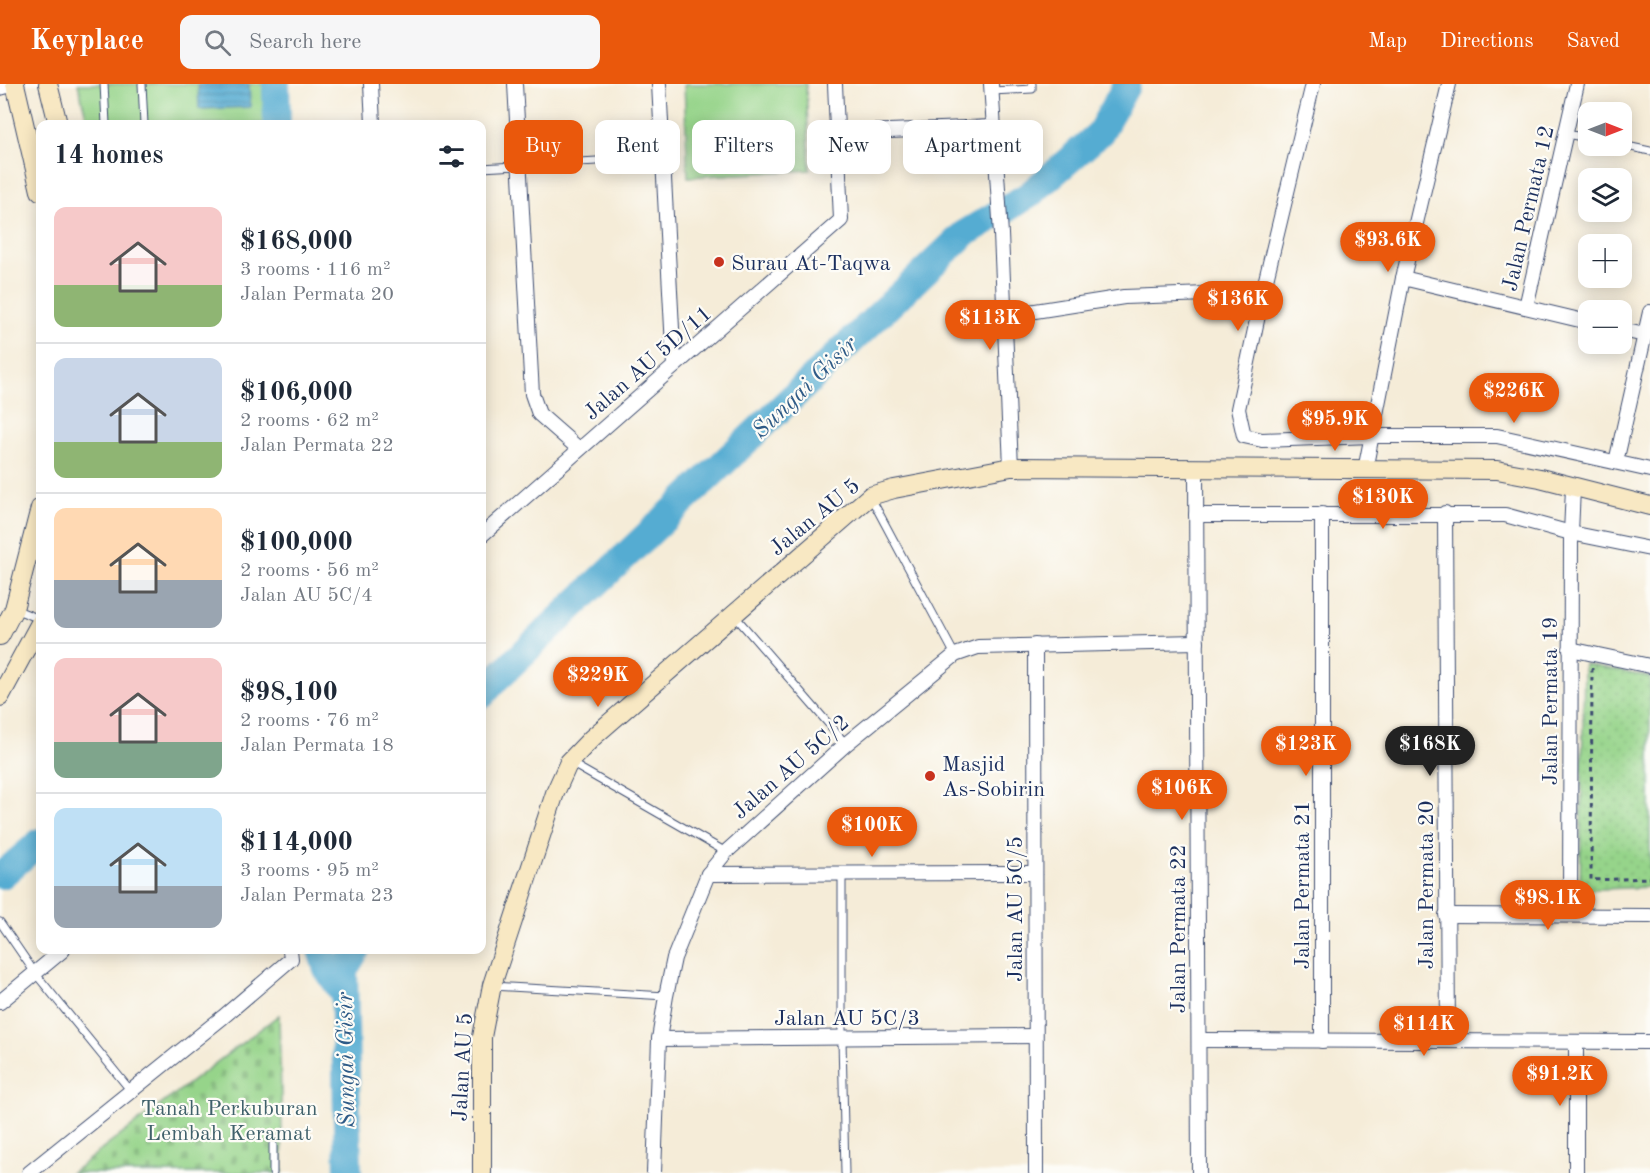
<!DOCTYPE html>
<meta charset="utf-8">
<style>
:root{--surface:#fff;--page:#f6f6f7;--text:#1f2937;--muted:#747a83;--line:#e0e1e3;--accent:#ea580c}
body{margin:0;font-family:"Old Standard TT",serif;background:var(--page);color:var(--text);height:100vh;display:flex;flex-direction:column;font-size:22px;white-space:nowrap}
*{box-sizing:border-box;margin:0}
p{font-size:20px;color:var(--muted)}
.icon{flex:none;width:33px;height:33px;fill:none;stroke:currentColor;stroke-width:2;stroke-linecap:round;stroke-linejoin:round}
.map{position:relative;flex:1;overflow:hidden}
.side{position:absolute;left:36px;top:36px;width:450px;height:834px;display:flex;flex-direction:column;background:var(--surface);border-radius:12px;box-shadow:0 3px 15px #0003}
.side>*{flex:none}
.guide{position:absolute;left:504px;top:36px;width:570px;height:54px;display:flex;gap:12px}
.needle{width:39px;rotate:90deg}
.tools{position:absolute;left:1578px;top:18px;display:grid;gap:12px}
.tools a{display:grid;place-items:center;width:54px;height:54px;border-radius:12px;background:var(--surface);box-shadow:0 3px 15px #0003;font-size:30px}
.price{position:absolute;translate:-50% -51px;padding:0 14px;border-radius:21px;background:var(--accent);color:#fff;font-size:20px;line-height:39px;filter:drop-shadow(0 2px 3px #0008)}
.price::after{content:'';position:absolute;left:50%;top:36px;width:18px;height:14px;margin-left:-9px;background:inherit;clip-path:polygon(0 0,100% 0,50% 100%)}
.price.active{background:#222;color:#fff}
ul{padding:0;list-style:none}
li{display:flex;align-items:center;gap:18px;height:150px;padding:0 18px}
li+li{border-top:2px solid var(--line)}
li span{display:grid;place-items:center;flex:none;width:168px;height:120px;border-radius:12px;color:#555}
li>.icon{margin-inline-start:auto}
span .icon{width:72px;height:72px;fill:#fffc;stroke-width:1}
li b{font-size:26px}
h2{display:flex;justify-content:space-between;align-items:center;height:72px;padding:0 18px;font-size:26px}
.tag{padding:0 21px;border-radius:12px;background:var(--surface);box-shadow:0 3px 15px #0003;font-size:21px;line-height:54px}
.tag.active{background:var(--accent);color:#fff}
header{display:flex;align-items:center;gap:36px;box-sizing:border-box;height:84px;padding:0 30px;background:var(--accent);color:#fff}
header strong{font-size:28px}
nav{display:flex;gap:33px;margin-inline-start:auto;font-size:21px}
.search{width:420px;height:54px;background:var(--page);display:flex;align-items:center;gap:15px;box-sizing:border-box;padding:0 21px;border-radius:12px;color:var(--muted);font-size:22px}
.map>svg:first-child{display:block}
</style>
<header>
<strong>Keyplace</strong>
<div class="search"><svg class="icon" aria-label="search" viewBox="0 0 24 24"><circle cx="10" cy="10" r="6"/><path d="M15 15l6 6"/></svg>Search here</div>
<nav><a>Map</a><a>Directions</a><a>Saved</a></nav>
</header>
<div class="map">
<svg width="1650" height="1089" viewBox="0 0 1650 1089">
<defs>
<pattern id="cemetery-stones" width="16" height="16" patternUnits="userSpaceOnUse" patternTransform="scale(1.5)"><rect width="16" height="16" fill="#96d48a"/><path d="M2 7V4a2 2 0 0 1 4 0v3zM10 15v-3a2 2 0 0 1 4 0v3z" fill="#81b67a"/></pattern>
<pattern id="park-dots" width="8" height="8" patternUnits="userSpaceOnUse" patternTransform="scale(1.5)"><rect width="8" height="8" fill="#96d48a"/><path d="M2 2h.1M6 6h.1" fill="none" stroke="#81b67a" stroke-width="1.8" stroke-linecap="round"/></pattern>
<pattern id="water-rules" width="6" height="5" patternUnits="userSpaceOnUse" patternTransform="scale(1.5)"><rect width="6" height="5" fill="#55acd2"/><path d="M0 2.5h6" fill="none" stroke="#468cae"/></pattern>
</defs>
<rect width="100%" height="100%" fill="#fdfcf7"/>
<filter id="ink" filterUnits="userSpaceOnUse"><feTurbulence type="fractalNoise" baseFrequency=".0167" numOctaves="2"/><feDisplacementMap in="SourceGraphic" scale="12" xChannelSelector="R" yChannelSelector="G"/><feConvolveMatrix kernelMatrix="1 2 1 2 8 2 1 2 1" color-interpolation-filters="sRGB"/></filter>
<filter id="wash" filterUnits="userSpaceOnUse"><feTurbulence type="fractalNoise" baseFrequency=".008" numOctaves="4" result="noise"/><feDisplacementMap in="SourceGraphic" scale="24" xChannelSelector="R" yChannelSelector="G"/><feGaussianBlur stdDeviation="1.35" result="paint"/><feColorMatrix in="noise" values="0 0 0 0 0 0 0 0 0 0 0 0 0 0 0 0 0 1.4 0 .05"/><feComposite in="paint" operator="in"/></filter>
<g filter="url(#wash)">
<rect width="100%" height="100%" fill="#f5ecd8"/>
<g fill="#96d48a" stroke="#588274" stroke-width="1.5">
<polygon points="78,0 263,0 264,40 88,40"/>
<polygon points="684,0 806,0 810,86 688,93"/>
</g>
<polygon fill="url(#cemetery-stones)" stroke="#588274" stroke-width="1.5" points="279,931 283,1089 71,1089"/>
<polygon fill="url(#park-dots)" stroke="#588274" stroke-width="1.5" points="1584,580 1650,593 1650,803 1580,806"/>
<polygon fill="url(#water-rules)" stroke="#386e98" stroke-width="1.5" points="198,0 249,0 250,23 199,25"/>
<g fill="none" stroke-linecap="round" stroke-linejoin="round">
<g stroke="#55acd2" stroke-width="28">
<polyline points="276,0 277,40"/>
<polyline points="482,611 496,595 964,150 1029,111 1100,49 1127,0"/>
<polyline points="2,791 40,758"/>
<polyline points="321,866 327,885 344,910"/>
<polyline points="348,1089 344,886 356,866"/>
</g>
</g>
</g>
<g filter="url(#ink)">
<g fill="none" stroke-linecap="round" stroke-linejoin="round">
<g stroke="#3c4b70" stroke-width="9">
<g id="lane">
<polyline points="104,0 106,40"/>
<polyline points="142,0 144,40"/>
<polyline points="992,7 1032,5 1032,0"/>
<polyline points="1566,50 1588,54"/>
<polyline points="1622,61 1650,67"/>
<polyline points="482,84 663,73"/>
<polyline points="870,412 955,571"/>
<polyline points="14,525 40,535"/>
<polyline points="734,531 846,660"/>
<polyline points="569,678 726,768"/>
<polyline points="842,790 842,955 845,1089"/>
<polyline points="0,838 35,889 131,1007"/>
<polyline points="492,902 666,912"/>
<polyline points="273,1060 273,1089"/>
</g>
</g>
<g stroke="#3c4b70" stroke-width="16">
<g id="street">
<polyline points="371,0 373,40"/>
<polyline points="515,0 532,310 539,330 579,365"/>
<polyline points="659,0 674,282"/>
<polyline points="991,0 1001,150 1011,383"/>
<polyline points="1313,0 1263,208 1238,325 1244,352 1262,356 1371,352 1497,352 1650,386"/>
<polyline points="0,4 16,0"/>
<polyline points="837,49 992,43"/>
<polyline points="1403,194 1588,238"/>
<polyline points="1526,223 1577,0"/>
<polyline points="1004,232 1124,213 1263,208"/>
<polyline points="1622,246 1645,251"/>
<polyline points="1616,378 1650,228"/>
<polyline points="1196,385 1199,1089"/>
<polyline points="1365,386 1403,194 1449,0"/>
<polyline points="1445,429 1448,957"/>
<polyline points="1322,430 1322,957"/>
<polyline points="1196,431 1505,431 1571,449 1650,465"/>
<polyline points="482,451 841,136 835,0"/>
<polyline points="1035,561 1036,1089"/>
<polyline points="1570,565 1650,582"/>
<polyline points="708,790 1035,789"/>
<polyline points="1446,831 1650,832"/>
<polyline points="1570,831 1571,449 1573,404"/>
<polyline points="0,918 63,866"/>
<polyline points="659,955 1035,952"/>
<polyline points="1199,956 1650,958"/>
<polyline points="29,1089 223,933 291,875 290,866"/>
<polyline points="654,1089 659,955 666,912 674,874 708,790 726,768 846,660 955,571 978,563 1197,558"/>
<polyline points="1576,1089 1576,958"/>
</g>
</g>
<g stroke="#3c4b70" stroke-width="20">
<g id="secondary">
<polyline points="15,0 40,107"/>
<polyline points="48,0 58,40"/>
<polyline points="0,552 14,525 40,424"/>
<polyline points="0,613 40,539"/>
<polyline points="482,1089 482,953 492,901 555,709 569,678 592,654 870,412 894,405 1011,383 1497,386 1540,394 1650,422"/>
</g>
</g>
<polyline stroke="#3c4b70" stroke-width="3" stroke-dasharray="4.5 4.5" stroke-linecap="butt" points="1592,584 1591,796 1650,794"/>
<use href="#lane" stroke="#fff" stroke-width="7"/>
<use href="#street" stroke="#fff" stroke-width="14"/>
<use href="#secondary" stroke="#f8e8c3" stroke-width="18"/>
</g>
</g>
<g fill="#c8321e" stroke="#fdfcf7" stroke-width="2">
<circle cx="719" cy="178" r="6"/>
<circle cx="930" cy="692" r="6"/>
</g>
<g text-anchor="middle" stroke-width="4.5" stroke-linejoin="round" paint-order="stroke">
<g font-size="22" fill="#1b2f5e" stroke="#fdfcf7">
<text transform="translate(1527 124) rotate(-77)" y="8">Jalan Permata 12</text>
<text transform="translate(647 278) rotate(-41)" y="8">Jalan AU 5D/11</text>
<text transform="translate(814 432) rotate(-39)" y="8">Jalan AU 5</text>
<text transform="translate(1549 617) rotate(-90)" y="8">Jalan Permata 19</text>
<text transform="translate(790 682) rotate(-41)" y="8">Jalan AU 5C/2</text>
<text transform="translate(1301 801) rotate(-90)" y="8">Jalan Permata 21</text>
<text transform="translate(1425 801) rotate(-90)" y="8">Jalan Permata 20</text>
<text transform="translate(1014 825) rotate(-90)" y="8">Jalan AU 5C/5</text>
<text transform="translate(1177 845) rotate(-90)" y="8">Jalan Permata 22</text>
<text x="847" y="941">Jalan AU 5C/3</text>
<text transform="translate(461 983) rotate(-87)" y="8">Jalan AU 5</text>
</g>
<g font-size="22" fill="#1b2f5e" stroke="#fdfcf7" text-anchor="start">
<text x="731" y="186">Surau At-Taqwa</text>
<text x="942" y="687">Masjid<tspan x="942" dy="25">As-Sobirin</tspan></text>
</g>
<g font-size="22" fill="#40616b" stroke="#fdfcf7">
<text x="229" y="1031">Tanah Perkuburan<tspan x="229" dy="25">Lembah Keramat</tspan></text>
</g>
<g font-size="24" font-style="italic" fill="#2f5b87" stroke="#fdfcf7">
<text transform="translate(804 303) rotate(-44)" y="8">Sungai Gisir</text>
<text transform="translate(345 976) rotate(-91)" y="8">Sungai Gisir</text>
</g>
</g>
</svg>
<div class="tools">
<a><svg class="needle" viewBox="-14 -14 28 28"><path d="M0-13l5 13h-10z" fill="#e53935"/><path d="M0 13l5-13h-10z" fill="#747a83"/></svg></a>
<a><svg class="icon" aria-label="layers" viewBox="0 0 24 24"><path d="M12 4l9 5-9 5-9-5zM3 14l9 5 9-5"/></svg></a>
<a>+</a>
<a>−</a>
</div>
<b class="price" style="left:1388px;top:189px">$93.6K</b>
<b class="price" style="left:1238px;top:248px">$136K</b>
<b class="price" style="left:990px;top:267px">$113K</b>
<b class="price" style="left:1514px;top:340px">$226K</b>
<b class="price" style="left:1335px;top:368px">$95.9K</b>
<b class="price" style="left:1383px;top:446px">$130K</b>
<b class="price" style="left:598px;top:624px">$229K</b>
<b class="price" style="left:1306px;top:693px">$123K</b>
<b class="price active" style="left:1430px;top:693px">$168K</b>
<b class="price" style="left:1182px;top:737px">$106K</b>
<b class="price" style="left:872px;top:774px">$100K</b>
<b class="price" style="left:1548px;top:847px">$98.1K</b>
<b class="price" style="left:1424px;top:973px">$114K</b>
<b class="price" style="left:1560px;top:1023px">$91.2K</b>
<div class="guide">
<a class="tag active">Buy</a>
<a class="tag">Rent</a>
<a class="tag">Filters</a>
<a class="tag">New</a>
<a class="tag">Apartment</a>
</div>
<section class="side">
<h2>14 homes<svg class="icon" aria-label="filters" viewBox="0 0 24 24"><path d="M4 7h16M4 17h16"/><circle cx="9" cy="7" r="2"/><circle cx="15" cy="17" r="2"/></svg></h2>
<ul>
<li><span style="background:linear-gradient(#f6c9c9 65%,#8fb573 0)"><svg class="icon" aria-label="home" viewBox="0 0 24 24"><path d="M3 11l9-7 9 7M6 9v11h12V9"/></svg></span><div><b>$168,000</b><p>3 rooms · 116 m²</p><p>Jalan Permata 20</p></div></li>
<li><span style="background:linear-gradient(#c9d6e8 70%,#8fb573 0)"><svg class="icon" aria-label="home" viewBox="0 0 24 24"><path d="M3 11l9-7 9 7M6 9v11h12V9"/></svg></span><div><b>$106,000</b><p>2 rooms · 62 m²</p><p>Jalan Permata 22</p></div></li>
<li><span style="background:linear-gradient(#ffd9b3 60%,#9aa5b1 0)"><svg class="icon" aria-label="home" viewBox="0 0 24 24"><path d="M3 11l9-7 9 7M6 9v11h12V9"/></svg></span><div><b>$100,000</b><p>2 rooms · 56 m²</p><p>Jalan AU 5C/4</p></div></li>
<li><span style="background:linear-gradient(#f6c9c9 70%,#7fa58c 0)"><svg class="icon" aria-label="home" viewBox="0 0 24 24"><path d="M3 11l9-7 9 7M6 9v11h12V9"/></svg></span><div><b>$98,100</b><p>2 rooms · 76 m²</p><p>Jalan Permata 18</p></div></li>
<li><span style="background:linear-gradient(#bfe0f5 65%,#9aa5b1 0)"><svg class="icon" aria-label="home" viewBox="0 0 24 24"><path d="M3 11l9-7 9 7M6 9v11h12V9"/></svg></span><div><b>$114,000</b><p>3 rooms · 95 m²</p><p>Jalan Permata 23</p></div></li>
</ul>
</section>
</div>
